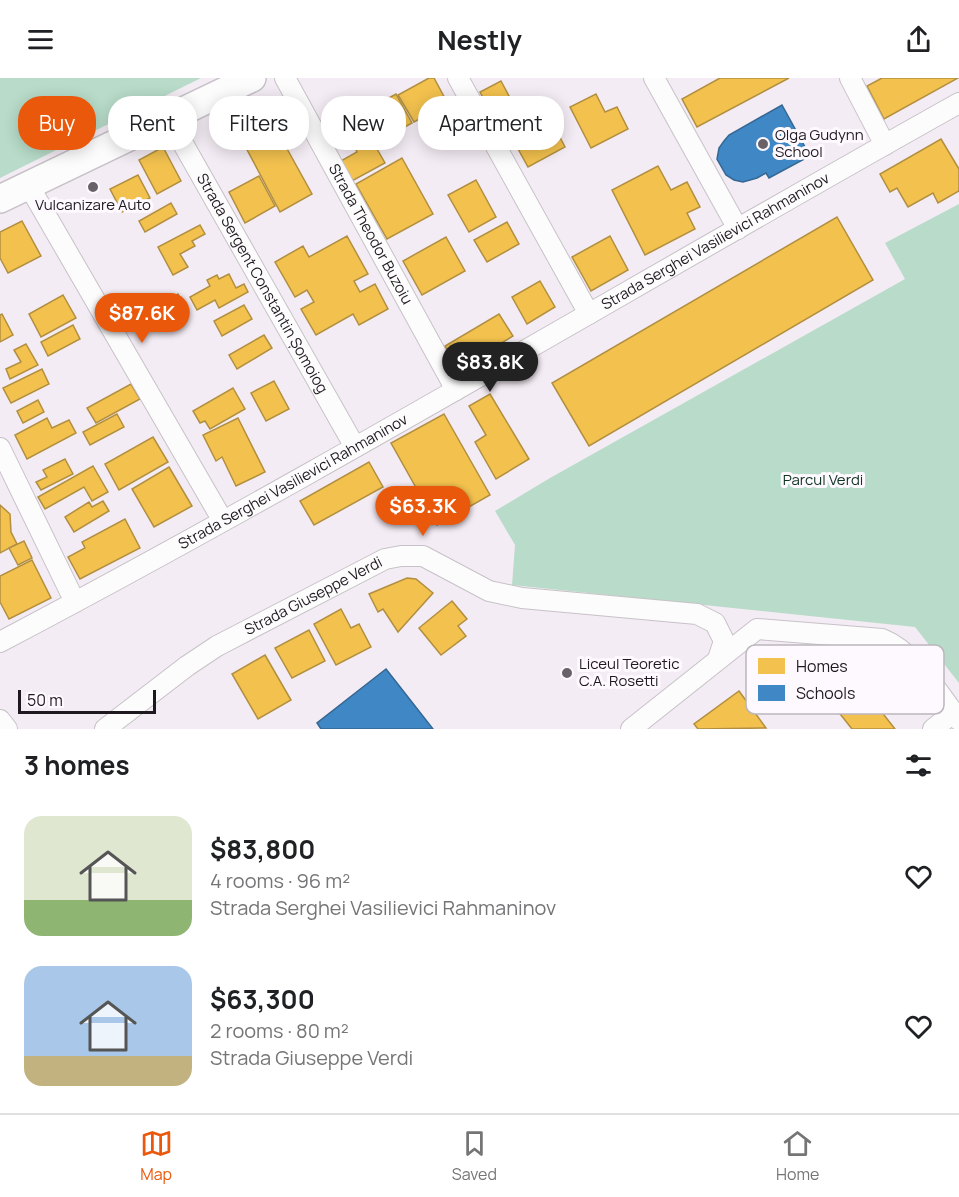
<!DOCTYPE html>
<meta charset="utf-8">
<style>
:root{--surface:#fff;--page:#f2f2f2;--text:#202124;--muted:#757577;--line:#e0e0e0;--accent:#ea580c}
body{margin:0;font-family:Manrope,sans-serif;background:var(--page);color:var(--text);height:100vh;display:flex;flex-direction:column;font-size:22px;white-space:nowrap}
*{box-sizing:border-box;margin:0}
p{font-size:20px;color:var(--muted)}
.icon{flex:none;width:33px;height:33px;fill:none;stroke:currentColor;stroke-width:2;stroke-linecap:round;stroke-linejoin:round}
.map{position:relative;height:651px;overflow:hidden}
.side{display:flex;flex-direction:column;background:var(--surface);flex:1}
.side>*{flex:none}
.hud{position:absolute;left:18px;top:18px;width:600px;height:54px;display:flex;gap:12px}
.scale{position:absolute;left:18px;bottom:15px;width:138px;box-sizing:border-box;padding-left:6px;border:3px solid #1e191e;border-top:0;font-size:16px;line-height:21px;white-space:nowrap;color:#1e191e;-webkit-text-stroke:4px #fef8ff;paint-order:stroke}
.price{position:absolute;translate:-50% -51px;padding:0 14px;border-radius:21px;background:var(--accent);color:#fff;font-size:20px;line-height:39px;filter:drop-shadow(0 2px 3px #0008)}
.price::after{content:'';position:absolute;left:50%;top:36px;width:18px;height:14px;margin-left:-9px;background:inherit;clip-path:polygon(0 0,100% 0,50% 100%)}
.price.active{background:#222;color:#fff}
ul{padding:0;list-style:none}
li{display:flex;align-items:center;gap:18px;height:150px;padding:0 24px}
li span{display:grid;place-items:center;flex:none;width:168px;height:120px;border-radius:18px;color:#555}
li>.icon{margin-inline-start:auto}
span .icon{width:72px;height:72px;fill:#fffc;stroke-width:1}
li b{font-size:26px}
h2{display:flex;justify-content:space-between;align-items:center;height:72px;padding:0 24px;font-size:26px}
.chip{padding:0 21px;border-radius:24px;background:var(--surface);box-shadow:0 3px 15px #0003;font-size:21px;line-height:54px}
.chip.active{background:var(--accent);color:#fff}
header{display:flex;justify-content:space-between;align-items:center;height:78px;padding:0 24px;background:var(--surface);font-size:27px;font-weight:700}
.menu{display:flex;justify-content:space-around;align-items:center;height:84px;border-top:2px solid var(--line);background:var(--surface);font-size:16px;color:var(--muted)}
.menu a{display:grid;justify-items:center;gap:3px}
.menu .active{color:var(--accent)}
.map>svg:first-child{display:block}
</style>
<header><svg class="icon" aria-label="menu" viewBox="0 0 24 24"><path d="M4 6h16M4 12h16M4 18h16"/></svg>Nestly<svg class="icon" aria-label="share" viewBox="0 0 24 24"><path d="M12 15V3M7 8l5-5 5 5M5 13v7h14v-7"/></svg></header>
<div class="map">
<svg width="959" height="651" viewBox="0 0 959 651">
<rect width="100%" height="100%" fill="#f4ecf4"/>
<g fill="#b8dcc9">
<polygon points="0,0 201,0 0,100"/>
<polygon points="959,126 959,605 915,549 512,507 515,467 495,433 550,400 905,201 885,165"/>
</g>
<g fill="#f2c14e" stroke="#b28f40" stroke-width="1.5">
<polygon points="429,0 434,0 448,26 414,44 398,17"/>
<polygon points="720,0 789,0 697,49 682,21"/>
<polygon points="882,0 958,0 884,41 867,8"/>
<polygon points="501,3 518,35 497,46 480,14"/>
<polygon points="396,16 412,45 382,62 365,33"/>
<polygon points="596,16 605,34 617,29 628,51 591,70 570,29"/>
<polygon points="544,29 565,69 528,89 506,49"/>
<polygon points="275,49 312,116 280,134 244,66"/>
<polygon points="369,57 385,85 350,104 339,84 357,74 353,66"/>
<polygon points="941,61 959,91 959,113 938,125 933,115 908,129 897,110 890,114 880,96"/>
<polygon points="163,69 181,103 157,116 139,82"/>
<polygon points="402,80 433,136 387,161 356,106"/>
<polygon points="658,88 671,112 687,104 700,129 687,135 695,151 645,177 612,112"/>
<polygon points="138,97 150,120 122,134 110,111"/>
<polygon points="259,98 275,128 245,145 229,114"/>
<polygon points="476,102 496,139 469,154 448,117"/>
<polygon points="171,125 177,136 145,154 139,143"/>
<polygon points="837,139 873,202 589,368 552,305"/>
<polygon points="22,143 41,178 8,195 0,180 0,154"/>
<polygon points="507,144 519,166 487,184 474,162"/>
<polygon points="200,147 205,156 192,163 195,168 180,176 188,189 173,197 158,169"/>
<polygon points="347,158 368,196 354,203 360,214 375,206 388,231 359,247 353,236 316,257 301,231 314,224 307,212 295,219 275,184 303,168 309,179"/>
<polygon points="610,158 628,192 591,213 572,179"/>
<polygon points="446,159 465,193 422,217 403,183"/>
<polygon points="229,196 236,210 244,206 248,214 219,230 215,222 197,232 190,219 210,208 207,202 217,197 219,201"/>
<polygon points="540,203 555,229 527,246 512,219"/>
<polygon points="178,216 188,234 168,245 158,227"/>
<polygon points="63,217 76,240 41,259 29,236"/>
<polygon points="244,227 252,241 222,258 214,243"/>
<polygon points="2,236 13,257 0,264 0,237"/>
<polygon points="499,236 513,258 459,291 445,268"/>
<polygon points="73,247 80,261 48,278 41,264"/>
<polygon points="264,257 272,270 237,291 229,277"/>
<polygon points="26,266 38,287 10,301 6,291 21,284 14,272"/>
<polygon points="42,291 49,306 11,325 3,310"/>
<polygon points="274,303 289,331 266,343 251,315"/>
<polygon points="131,306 140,321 96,345 87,330"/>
<polygon points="233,310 245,331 210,351 205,343 200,345 193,333"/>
<polygon points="490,316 529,381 496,401 475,364 486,357 469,328"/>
<polygon points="38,322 44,334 23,345 17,333"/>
<polygon points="117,336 124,349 90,367 83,354"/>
<polygon points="444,336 490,417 437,447 391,365"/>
<polygon points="47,340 52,350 69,342 76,355 27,381 15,357"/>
<polygon points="238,340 265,394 236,408 222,379 216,383 203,357"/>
<polygon points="153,359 168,384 119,412 105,386"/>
<polygon points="65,381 73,396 41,412 36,404 47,399 43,392"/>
<polygon points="369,384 383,409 314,447 300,423"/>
<polygon points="93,388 108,414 92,423 84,409 45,431 38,419"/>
<polygon points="169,389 192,428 154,449 132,411"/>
<polygon points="103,423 109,433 74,454 65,439 89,424 92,429"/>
<polygon points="0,427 10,436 11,454 17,466 0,475"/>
<polygon points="125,441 140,470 80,501 68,479 85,470 82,464"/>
<polygon points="24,463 32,480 18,487 9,470"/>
<polygon points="32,482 51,520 9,541 0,524 0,498"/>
<polygon points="407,500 416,501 433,515 398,554 383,531 378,534 369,516"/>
<polygon points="452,523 467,541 458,548 466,558 441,577 419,550"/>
<polygon points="341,531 351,550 359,546 371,569 336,587 314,546"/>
<polygon points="309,552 325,583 292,600 275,570"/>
<polygon points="265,577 291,622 258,641 232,596"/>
<polygon points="848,591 895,651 852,651 821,612"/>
<polygon points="739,613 766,650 698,651 694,646"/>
</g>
<g fill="#3f88c5" stroke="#356793" stroke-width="1.5">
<polygon points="782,27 810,78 769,100 766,95 757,100 743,104 734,102 726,97 717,81 719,70 724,63 729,57"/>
<polygon points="386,591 433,651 321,651 317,645"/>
</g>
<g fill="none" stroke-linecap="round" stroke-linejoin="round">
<g stroke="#c7c2c7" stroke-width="22">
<g id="minor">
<path id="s1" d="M 285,0 L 456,312"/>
<polyline points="458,0 589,236"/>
<polyline points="654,0 738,151"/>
<polyline points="850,0 885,67"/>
<path id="s2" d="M 169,41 L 355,369"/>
<polyline points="29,108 223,443"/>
<polyline points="0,370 75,524"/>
<path id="s3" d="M 0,564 C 325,393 639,204 959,25"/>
<polyline points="0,642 7,651"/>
<path id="s4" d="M 105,651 L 187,588 L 217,568 L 385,481 L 401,478 L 423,478 L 489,513 L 522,520 L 697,536 L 715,545 L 724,563 L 718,581"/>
<path d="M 631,651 L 757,551 L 882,561 C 916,575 937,614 959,642"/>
<polyline points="933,651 953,635"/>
</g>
</g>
<g stroke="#c7c2c7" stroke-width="30">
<polyline id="secondary" points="0,121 252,0"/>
</g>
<use href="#minor" stroke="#fdfcfd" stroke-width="20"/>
<use href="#secondary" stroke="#fdfcfd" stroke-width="27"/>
</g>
<g fill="#696369" stroke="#fef8ff" stroke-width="2">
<circle cx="763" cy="66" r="6"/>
<circle cx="93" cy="109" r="6"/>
<circle cx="567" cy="595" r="6"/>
</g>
<g text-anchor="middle" stroke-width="6" stroke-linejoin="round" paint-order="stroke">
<g font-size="15" fill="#1e191e" stroke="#fef8ff" text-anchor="start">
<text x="775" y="62">Olga Gudynn<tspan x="775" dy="17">School</tspan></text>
<text x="93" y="132" text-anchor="middle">Vulcanizare Auto</text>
<text x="579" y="591">Liceul Teoretic<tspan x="579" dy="17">C.A. Rosetti</tspan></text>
</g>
<g font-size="15" fill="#1e191e" stroke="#fef8ff">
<text dy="5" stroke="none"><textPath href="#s1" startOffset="178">Strada Theodor Buzoiu</textPath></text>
<text dy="5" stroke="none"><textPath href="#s3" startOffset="820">Strada Serghei Vasilievici Rahmaninov</textPath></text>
<text dy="5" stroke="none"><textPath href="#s2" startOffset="189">Strada Sergent Constantin Șomoiog</textPath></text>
<text dy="5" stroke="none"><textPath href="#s3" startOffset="334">Strada Serghei Vasilievici Rahmaninov</textPath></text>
<text dy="5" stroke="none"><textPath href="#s4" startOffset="248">Strada Giuseppe Verdi</textPath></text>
</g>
<g font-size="15" fill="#0f3421" stroke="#fef8ff">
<text x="823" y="407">Parcul Verdi</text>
</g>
</g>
<rect x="746" y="567" width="198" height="69" rx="9" fill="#fef8ff" stroke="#bbb5bc" stroke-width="1.5"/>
<rect x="758" y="580" width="27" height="16" fill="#f2c14e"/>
<rect x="758" y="607" width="27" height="16" fill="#3f88c5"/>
<g font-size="16" fill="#1e191e">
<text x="796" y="594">Homes</text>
<text x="796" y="621">Schools</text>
</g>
</svg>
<div class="scale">50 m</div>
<b class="price" style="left:142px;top:266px">$87.6K</b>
<b class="price active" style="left:490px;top:315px">$83.8K</b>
<b class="price" style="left:423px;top:459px">$63.3K</b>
<div class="hud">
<a class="chip active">Buy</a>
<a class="chip">Rent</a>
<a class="chip">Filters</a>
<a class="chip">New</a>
<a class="chip">Apartment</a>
</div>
</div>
<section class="side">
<h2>3 homes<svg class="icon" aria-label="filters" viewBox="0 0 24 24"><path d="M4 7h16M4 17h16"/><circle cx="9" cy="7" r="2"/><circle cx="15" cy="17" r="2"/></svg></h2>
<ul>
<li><span style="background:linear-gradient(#dfe7d0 70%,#8fb573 0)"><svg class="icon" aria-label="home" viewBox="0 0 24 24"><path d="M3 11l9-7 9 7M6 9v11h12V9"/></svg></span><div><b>$83,800</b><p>4 rooms · 96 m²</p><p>Strada Serghei Vasilievici Rahmaninov</p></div><svg class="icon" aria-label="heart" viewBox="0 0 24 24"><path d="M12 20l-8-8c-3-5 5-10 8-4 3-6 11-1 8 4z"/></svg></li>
<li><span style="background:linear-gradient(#a9c7e8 75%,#c2b280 0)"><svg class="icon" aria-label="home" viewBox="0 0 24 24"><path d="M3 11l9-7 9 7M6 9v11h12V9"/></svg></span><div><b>$63,300</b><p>2 rooms · 80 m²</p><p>Strada Giuseppe Verdi</p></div><svg class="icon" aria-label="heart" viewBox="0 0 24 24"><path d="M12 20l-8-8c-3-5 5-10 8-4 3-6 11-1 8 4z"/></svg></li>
</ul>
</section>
<nav class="menu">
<a class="active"><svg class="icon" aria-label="map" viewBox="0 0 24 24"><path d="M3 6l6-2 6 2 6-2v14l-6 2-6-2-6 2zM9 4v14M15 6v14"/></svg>Map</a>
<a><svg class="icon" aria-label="saved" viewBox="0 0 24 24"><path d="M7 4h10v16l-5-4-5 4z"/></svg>Saved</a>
<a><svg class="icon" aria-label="home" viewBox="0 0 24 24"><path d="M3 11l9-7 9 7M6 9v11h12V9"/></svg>Home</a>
</nav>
